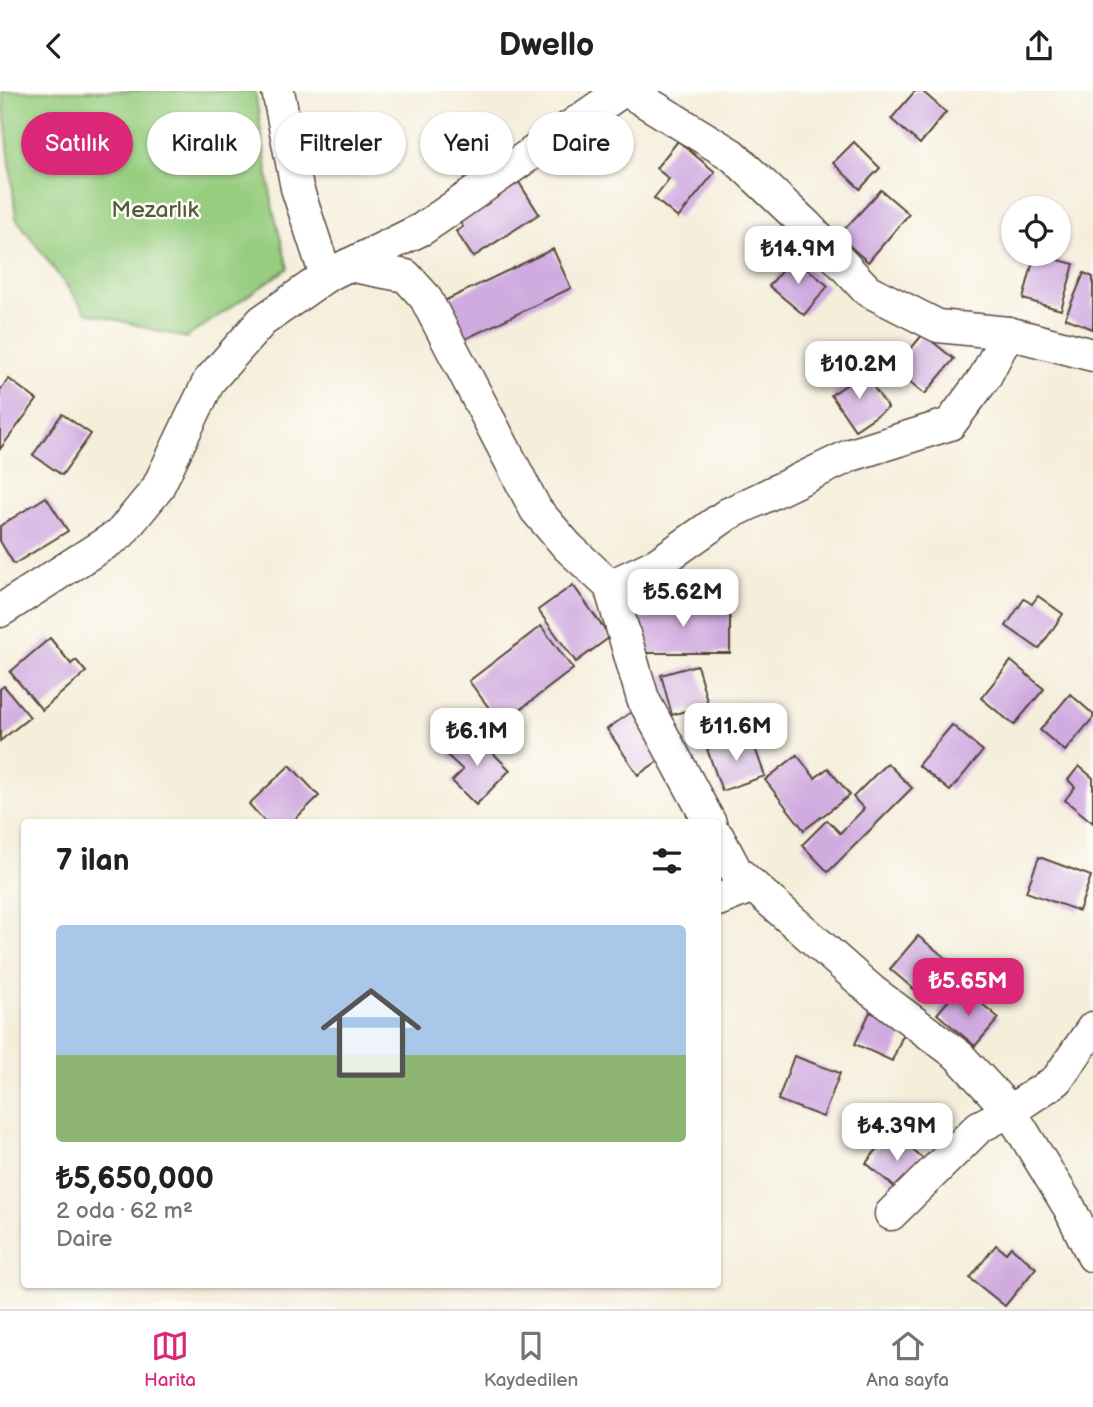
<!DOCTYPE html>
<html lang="tr">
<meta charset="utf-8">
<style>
:root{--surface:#fff;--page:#f6f6f6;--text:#202124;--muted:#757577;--line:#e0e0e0;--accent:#db2777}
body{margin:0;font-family:"Balsamiq Sans",sans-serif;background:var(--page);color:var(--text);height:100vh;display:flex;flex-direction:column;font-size:26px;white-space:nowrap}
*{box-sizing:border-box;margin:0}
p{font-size:23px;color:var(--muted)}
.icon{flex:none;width:38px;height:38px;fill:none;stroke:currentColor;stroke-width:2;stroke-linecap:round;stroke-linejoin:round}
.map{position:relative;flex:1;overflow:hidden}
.sheet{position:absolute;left:21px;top:728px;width:700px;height:469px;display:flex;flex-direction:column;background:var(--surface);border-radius:7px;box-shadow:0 2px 5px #0004}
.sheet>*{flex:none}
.banner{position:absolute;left:21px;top:21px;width:700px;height:63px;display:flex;gap:14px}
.fabs{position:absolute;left:1001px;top:105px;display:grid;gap:14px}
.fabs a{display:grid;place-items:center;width:70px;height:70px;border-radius:50%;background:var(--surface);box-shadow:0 2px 5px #0004;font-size:35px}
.price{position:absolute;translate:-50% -60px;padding:0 16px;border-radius:14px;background:#fff;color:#222;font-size:23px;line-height:46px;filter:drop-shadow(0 2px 4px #0008)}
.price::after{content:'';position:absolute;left:50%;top:42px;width:21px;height:16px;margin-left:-10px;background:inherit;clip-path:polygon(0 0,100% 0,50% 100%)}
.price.current{background:var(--accent);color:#fff}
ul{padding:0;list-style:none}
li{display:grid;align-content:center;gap:14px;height:371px;padding:0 35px}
li span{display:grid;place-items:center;height:217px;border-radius:7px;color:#555}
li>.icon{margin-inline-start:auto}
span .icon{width:126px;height:126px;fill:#fffc;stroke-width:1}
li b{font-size:30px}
h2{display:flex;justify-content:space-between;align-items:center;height:84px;padding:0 35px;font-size:30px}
.chip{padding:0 24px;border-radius:32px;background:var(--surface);box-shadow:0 2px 5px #0004;font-size:24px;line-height:63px}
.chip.current{background:var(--accent);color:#fff}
header{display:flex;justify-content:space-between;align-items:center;height:91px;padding:0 35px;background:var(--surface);font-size:32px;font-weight:600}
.dock{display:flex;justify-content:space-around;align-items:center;height:98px;border-top:2px solid var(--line);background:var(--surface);font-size:19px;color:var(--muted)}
.dock a{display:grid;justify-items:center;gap:4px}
.dock .current{color:var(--accent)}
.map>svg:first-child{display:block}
</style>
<header><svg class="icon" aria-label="back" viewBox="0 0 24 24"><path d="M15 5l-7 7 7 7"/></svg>Dwello<svg class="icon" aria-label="share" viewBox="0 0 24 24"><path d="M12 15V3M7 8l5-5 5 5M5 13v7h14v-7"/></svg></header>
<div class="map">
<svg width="1093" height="1218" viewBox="0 0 1093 1218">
<rect width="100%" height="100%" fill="#fdfcf7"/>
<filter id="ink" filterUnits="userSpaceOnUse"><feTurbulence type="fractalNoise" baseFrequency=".0143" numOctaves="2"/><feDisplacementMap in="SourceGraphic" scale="14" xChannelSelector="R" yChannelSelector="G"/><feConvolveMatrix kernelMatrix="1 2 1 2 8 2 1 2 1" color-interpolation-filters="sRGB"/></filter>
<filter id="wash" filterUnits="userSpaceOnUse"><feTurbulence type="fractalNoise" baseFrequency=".00686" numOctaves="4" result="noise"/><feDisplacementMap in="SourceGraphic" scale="28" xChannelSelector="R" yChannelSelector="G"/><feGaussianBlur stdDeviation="1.57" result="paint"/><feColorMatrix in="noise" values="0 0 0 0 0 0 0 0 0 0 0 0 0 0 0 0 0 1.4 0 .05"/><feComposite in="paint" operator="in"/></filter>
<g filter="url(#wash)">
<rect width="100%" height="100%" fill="#f5eedb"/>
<polygon fill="#96cd7f" stroke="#687c4e" stroke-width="2" points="2,0 255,0 273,118 288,177 186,247 86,221 16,127"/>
<g id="blocks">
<g fill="#d0abe0">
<polygon points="915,0 922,0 946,21 920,53 891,28"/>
<polygon points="678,50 715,81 678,127 654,107 669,88 656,77"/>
<polygon points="854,51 880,77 860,98 833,72"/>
<polygon points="515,85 539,123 473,166 456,140 463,136 455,123"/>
<polygon points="881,99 909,123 868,171 838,145"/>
<polygon points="553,158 571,197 459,251 440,212"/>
<polygon points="1035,163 1074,173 1061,219 1023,208"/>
<polygon points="793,166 828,195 804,224 769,195"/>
<polygon points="1084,182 1093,186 1093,238 1065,227"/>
<polygon points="923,243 954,268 925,303 894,278"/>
<polygon points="864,282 888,317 855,339 831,304"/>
<polygon points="9,288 37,309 0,358 0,299"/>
<polygon points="62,323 91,343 62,384 33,364"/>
<polygon points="46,406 68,440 14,473 0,450 0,435"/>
<polygon points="573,494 610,546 576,571 538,519"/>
<polygon points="1038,505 1063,523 1039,558 1006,535 1024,508 1032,513"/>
<polygon points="730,514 730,562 636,562 635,515"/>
<polygon points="541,535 573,578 501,633 469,590"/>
<polygon points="50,547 71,573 76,569 86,581 42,619 10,581"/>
<polygon points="1011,570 1044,598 1014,634 981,607"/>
<polygon points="697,574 708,613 672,624 661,584"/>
<polygon points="4,595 30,626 0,650 0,598"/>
<polygon points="1070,603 1093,623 1093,627 1065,660 1040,639"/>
<polygon points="640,615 671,661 638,684 607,638"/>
<polygon points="952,634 983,660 950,700 918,674"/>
<polygon points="472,641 510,679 476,714 452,690 463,679 448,665"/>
<polygon points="750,643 765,685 722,700 707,658"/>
<polygon points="797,664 815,687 828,677 850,704 804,739 765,689"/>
<polygon points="887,672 912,697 828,781 802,754 827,729 840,742 864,718 853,706"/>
<polygon points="290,674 319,705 291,732 266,732 249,713"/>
<polygon points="1079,675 1093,687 1093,732 1065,709 1075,696 1068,689"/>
<polygon points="1039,766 1091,785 1079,820 1026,801"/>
<polygon points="918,845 952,872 923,906 890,878"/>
<polygon points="969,902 999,927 975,955 937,923 954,903 962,910"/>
<polygon points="870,921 906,937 892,970 855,953"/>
<polygon points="794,965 840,982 823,1026 778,1009"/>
<polygon points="891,1041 928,1072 903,1103 866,1072"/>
<polygon points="996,1154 1006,1162 1011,1156 1036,1177 1005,1215 970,1187"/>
</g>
</g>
</g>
<g filter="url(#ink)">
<use href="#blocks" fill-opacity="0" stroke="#57473a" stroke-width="2"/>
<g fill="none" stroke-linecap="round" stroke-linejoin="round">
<g stroke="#57473a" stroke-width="35">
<g id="minor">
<polyline points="278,0 297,97 326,185"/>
<polyline points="628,0 732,64 806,134 867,199 938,235 1008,242 1093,264"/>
<polyline points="348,174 406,185 425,206 536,419 568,456 610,495 643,608 710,732"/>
<polyline points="610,495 657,473 728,423 851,364 950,333 985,286 1008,242"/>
<polyline points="0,520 120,443 157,398 209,290 262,230 326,185 422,138 622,0"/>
<polyline points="718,746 736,780 872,900 958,964 1010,1020 1069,1116 1093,1165"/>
<polyline points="718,809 753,795"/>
<polyline points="891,1123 979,1036 1010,1020 1057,989 1093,937"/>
</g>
</g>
<use href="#minor" stroke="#fff" stroke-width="32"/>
</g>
</g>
<g text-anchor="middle" stroke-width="5" stroke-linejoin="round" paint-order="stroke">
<g font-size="23" fill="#565b3b" stroke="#fdfcf7">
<text x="155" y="126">Mezarlık</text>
</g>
</g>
</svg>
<div class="fabs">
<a><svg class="icon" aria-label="locate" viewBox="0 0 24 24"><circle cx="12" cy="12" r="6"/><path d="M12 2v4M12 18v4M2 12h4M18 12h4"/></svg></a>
</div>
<b class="price" style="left:798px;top:195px">₺14.9M</b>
<b class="price" style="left:859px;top:310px">₺10.2M</b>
<b class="price" style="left:683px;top:538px">₺5.62M</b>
<b class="price" style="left:736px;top:672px">₺11.6M</b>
<b class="price" style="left:477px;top:677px">₺6.1M</b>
<b class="price current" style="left:968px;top:927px">₺5.65M</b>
<b class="price" style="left:897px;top:1072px">₺4.39M</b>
<div class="banner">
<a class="chip current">Satılık</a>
<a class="chip">Kiralık</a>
<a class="chip">Filtreler</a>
<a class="chip">Yeni</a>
<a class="chip">Daire</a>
</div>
<section class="sheet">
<h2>7 ilan<svg class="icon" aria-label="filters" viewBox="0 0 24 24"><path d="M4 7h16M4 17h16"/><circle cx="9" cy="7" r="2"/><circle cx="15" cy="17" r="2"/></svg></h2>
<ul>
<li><span style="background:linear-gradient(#a9c7e8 60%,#8fb573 0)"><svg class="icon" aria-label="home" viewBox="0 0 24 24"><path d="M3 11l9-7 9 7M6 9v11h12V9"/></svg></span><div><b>₺5,650,000</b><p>2 oda · 62 m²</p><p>Daire</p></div></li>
</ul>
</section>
</div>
<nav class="dock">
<a class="current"><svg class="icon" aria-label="map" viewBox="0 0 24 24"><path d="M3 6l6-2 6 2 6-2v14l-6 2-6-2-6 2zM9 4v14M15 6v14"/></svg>Harita</a>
<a><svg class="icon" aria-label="saved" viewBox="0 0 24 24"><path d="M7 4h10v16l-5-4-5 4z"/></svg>Kaydedilen</a>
<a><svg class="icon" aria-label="home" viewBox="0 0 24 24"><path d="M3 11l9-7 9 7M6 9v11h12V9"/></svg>Ana sayfa</a>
</nav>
